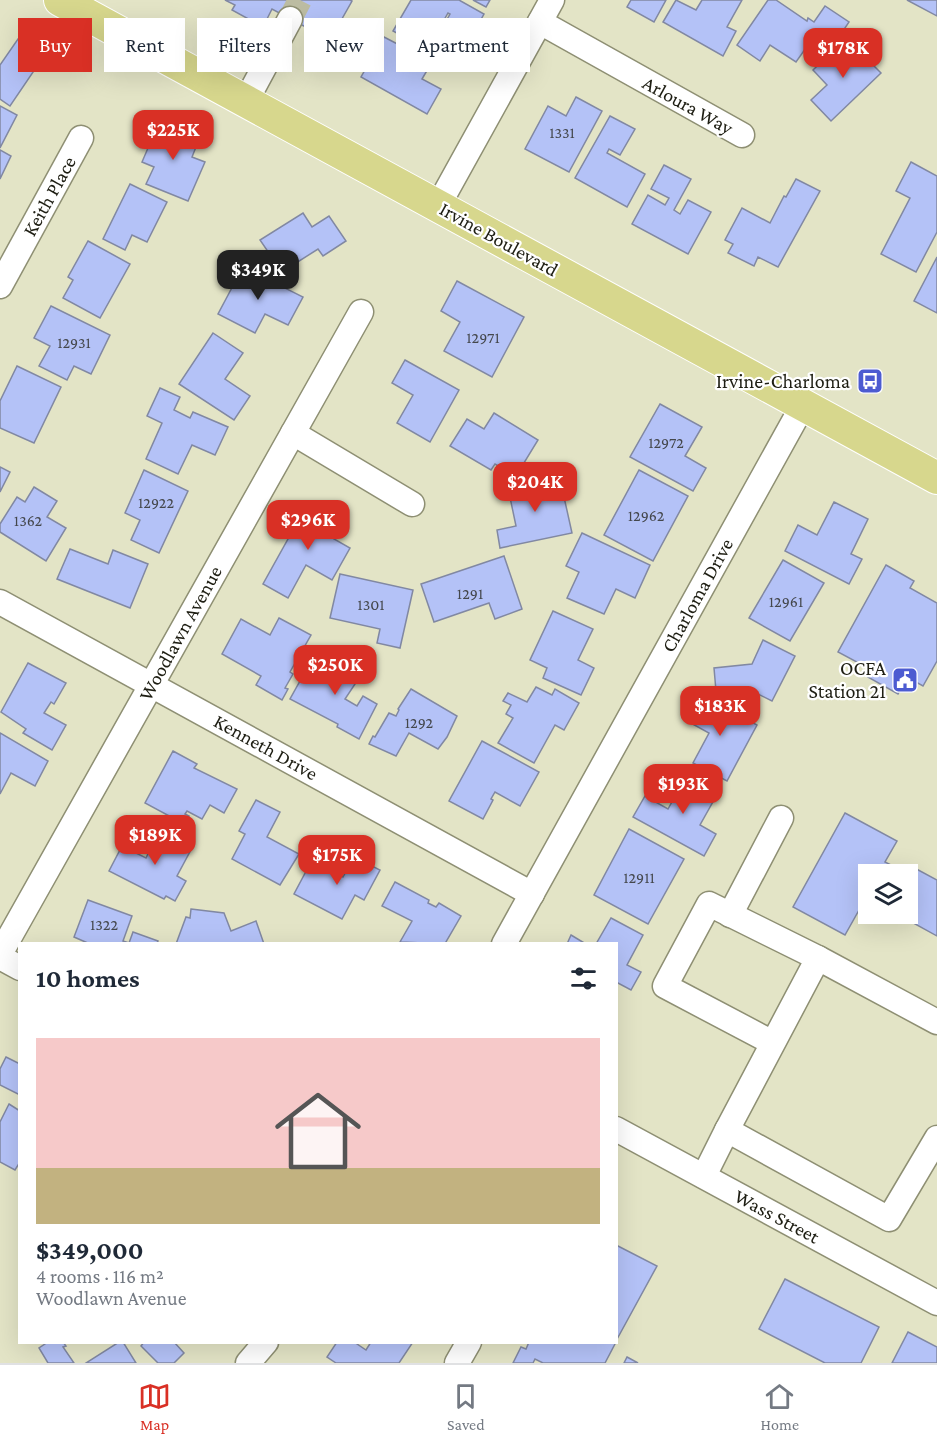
<!DOCTYPE html>
<meta charset="utf-8">
<style>
:root{--surface:#fff;--page:#f2f2f3;--text:#1f2937;--muted:#747a83;--line:#e0e1e3;--accent:#d93025}
body{margin:0;font-family:"Crimson Pro",serif;background:var(--page);color:var(--text);height:100vh;display:flex;flex-direction:column;font-size:22px;white-space:nowrap}
*{box-sizing:border-box;margin:0}
p{font-size:20px;color:var(--muted)}
.icon{flex:none;width:33px;height:33px;fill:none;stroke:currentColor;stroke-width:2;stroke-linecap:round;stroke-linejoin:round}
.map{position:relative;flex:1;overflow:hidden}
.panel{position:absolute;left:18px;top:942px;width:600px;height:402px;display:flex;flex-direction:column;background:var(--surface);border-radius:0px;box-shadow:0 6px 24px #0002}
.panel>*{flex:none}
.banner{position:absolute;left:18px;top:18px;width:600px;height:54px;display:flex;gap:12px}
.tools{position:absolute;left:858px;top:864px;display:grid;gap:12px}
.tools a{display:grid;place-items:center;width:60px;height:60px;border-radius:0px;background:var(--surface);box-shadow:0 6px 24px #0002;font-size:30px}
.price{position:absolute;translate:-50% -51px;padding:0 14px;border-radius:12px;background:var(--accent);color:#fff;font-size:20px;line-height:39px;filter:drop-shadow(0 2px 3px #0008)}
.price::after{content:'';position:absolute;left:50%;top:36px;width:18px;height:14px;margin-left:-9px;background:inherit;clip-path:polygon(0 0,100% 0,50% 100%)}
.price.active{background:#222;color:#fff}
ul{padding:0;list-style:none}
li{display:grid;align-content:center;gap:12px;height:318px;padding:0 18px}
li span{display:grid;place-items:center;height:186px;border-radius:0px;color:#555}
li>.icon{margin-inline-start:auto}
span .icon{width:108px;height:108px;fill:#fffc;stroke-width:1}
li b{font-size:26px}
h2{display:flex;justify-content:space-between;align-items:center;height:72px;padding:0 18px;font-size:26px}
.tag{padding:0 21px;border-radius:0px;background:var(--surface);box-shadow:0 6px 24px #0002;font-size:21px;line-height:54px}
.tag.active{background:var(--accent);color:#fff}
.menu{display:flex;justify-content:space-around;align-items:center;height:84px;border-top:2px solid var(--line);background:var(--surface);font-size:16px;color:var(--muted)}
.menu a{display:grid;justify-items:center;gap:3px}
.menu .active{color:var(--accent)}
.map>svg:first-child{display:block}
</style>
<div class="map">
<svg width="937" height="1363" viewBox="0 0 937 1363">
<rect width="100%" height="100%" fill="#e3e4c6"/>
<g fill="#b4c2f7" stroke="#8188a2" stroke-width="1.5">
<polygon points="225,0 350,0 352,1 330,40 272,9 263,27 232,10 235,5"/>
<polygon points="411,0 459,0 484,14 471,37 445,23 450,14 448,13 427,50 393,31"/>
<polygon points="473,0 490,0 486,7"/>
<polygon points="631,0 666,0 654,22 627,7"/>
<polygon points="676,0 696,10 702,0 742,0 727,27 736,31 723,56 663,22"/>
<polygon points="768,0 776,0 807,21 808,18 814,22 825,6 849,22 839,37 834,33 821,53 808,45 796,62 770,45 760,61 737,45"/>
<polygon points="907,0 937,0 937,16"/>
<polygon points="384,37 432,62 422,79 441,89 427,114 361,77"/>
<polygon points="846,38 881,73 831,121 811,100 827,85 813,70"/>
<polygon points="18,39 44,56 10,106 0,99 0,65"/>
<polygon points="576,97 602,111 569,172 525,149 548,106 566,116"/>
<polygon points="0,106 17,115 0,148"/>
<polygon points="610,116 635,129 620,155 609,149 607,153 645,174 627,207 575,178"/>
<polygon points="160,120 200,137 192,157 205,162 188,201 146,184 154,167 142,162"/>
<polygon points="0,150 11,156 0,179"/>
<polygon points="911,162 937,176 937,232 916,272 881,254 910,198 896,191"/>
<polygon points="664,165 691,179 674,210 680,214 688,200 711,212 688,254 632,224 648,195 665,205 669,198 651,189"/>
<polygon points="796,179 820,191 778,267 758,257 754,266 728,253 733,244 725,240 742,208 770,223 784,196 786,197"/>
<polygon points="130,184 167,202 147,242 132,235 125,250 103,239"/>
<polygon points="303,213 312,227 329,216 346,241 323,256 318,249 282,272 260,240"/>
<polygon points="88,241 130,264 100,318 63,298 73,280 68,277"/>
<polygon points="937,257 937,313 914,301"/>
<polygon points="243,267 303,297 288,325 265,314 255,333 218,314"/>
<polygon points="457,281 524,317 492,377 444,351 460,322 441,311"/>
<polygon points="51,306 110,335 91,374 74,366 67,380 39,366 50,346 34,338"/>
<polygon points="213,333 243,353 225,379 250,396 234,420 179,384"/>
<polygon points="405,360 459,390 430,442 397,423 413,395 392,383"/>
<polygon points="17,366 61,387 34,443 0,428 0,401"/>
<polygon points="160,388 180,397 174,410 190,418 193,412 228,427 215,455 192,445 178,474 146,459 162,423 147,416"/>
<polygon points="660,404 702,427 685,456 706,468 693,491 630,457"/>
<polygon points="494,413 538,440 516,476 495,464 491,470 450,446 467,419 484,429"/>
<polygon points="0,467 10,472 0,492"/>
<polygon points="144,470 188,491 159,553 131,540 140,520 125,513"/>
<polygon points="639,470 688,496 653,561 604,535"/>
<polygon points="543,476 546,491 562,488 572,533 500,548 497,530 516,526 507,483"/>
<polygon points="34,487 57,501 47,517 66,528 46,561 0,532 0,524 17,497 25,502"/>
<polygon points="834,502 868,519 851,554 862,559 849,584 785,551 798,525 817,535"/>
<polygon points="308,503 343,522 334,539 350,548 332,580 306,565 288,598 263,584"/>
<polygon points="582,533 650,565 635,598 616,589 604,614 567,598 579,572 566,566"/>
<polygon points="70,549 108,564 113,550 148,564 130,608 57,579"/>
<polygon points="504,556 522,609 495,619 489,603 434,622 421,584"/>
<polygon points="783,560 824,583 790,641 749,618"/>
<polygon points="886,565 914,581 910,588 937,603 937,661 923,686 907,677 898,694 866,676 870,669 838,652"/>
<polygon points="340,574 413,590 400,648 377,643 380,629 330,618"/>
<polygon points="553,611 593,629 578,660 594,668 581,695 543,678 547,668 530,660"/>
<polygon points="279,618 311,635 290,672 293,674 285,688 288,689 282,700 256,685 261,676 222,654 241,619 270,635"/>
<polygon points="763,640 795,656 772,701 746,688 716,691 714,668 752,664"/>
<polygon points="336,657 363,672 345,699 357,706 363,696 377,704 359,739 337,727 338,724 290,699 310,663 328,673"/>
<polygon points="28,663 66,683 54,704 51,702 44,713 66,725 52,750 23,733 26,729 1,712"/>
<polygon points="536,687 552,695 555,689 579,703 564,730 555,725 534,763 498,743 513,718 506,714 511,705 503,701 508,693 527,702"/>
<polygon points="411,689 457,716 447,737 438,749 409,733 396,756 369,744 373,736 375,737 389,713 396,716 399,710 398,709"/>
<polygon points="701,694 757,725 727,781 693,763 709,733 687,721"/>
<polygon points="0,733 48,761 35,786 11,773 0,794"/>
<polygon points="482,741 539,772 520,806 495,792 491,799 493,800 483,819 449,801"/>
<polygon points="173,751 197,764 194,768 237,789 224,813 210,805 202,819 187,811 185,814 189,816 184,824 145,803"/>
<polygon points="688,773 719,791 700,825 716,834 704,856 633,817 645,796 668,809"/>
<polygon points="256,800 280,812 267,837 299,854 280,885 232,859 245,834 239,831"/>
<polygon points="845,813 897,841 885,862 893,866 889,874 868,874 868,906 863,903 845,935 793,907"/>
<polygon points="160,828 193,846 177,876 186,881 175,901 166,896 164,899 109,871 122,846 146,858"/>
<polygon points="629,829 684,859 648,924 594,895"/>
<polygon points="354,857 380,870 364,900 355,895 342,919 294,894 311,862 343,877"/>
<polygon points="909,865 937,880 937,936 897,914 908,914 908,874 904,874"/>
<polygon points="395,882 429,900 428,903 436,907 439,903 461,916 446,942 448,944 400,942 412,921 382,906"/>
<polygon points="88,900 132,916 123,941 129,943 133,932 158,941 157,944 90,944 74,937"/>
<polygon points="191,909 224,913 231,931 256,921 264,944 176,944 186,917 190,918"/>
<polygon points="611,918 643,935 627,965 641,972 631,990 616,982 616,944 596,944"/>
<polygon points="571,935 586,944 567,944"/>
<polygon points="6,1057 20,1064 20,1095 0,1085 0,1069"/>
<polygon points="9,1104 20,1111 20,1162 15,1170 0,1162 0,1122"/>
<polygon points="616,1245 657,1266 616,1341"/>
<polygon points="785,1279 879,1327 861,1363 825,1363 759,1329"/>
<polygon points="908,1332 937,1347 937,1363 892,1363"/>
<polygon points="48,1342 63,1342 66,1346 63,1347 74,1363 48,1363 39,1348"/>
<polygon points="119,1342 123,1342 136,1363 86,1363"/>
<polygon points="144,1342 174,1342 184,1353 174,1363 158,1363 141,1346"/>
<polygon points="337,1342 354,1342 366,1350 371,1342 413,1342 399,1363 336,1363 327,1357"/>
<polygon points="529,1342 616,1342 605,1363 543,1363 535,1359 533,1363 513,1363 521,1347 526,1349"/>
<polygon points="627,1357 638,1363 624,1363"/>
</g>
<g fill="none" stroke-linecap="round" stroke-linejoin="round">
<polyline stroke="#bcbca2" stroke-width="24" stroke-dasharray="24 12" stroke-linecap="butt" points="290,19 300,0"/>
<g stroke="#8e8f73" stroke-width="27">
<g id="minor">
<polyline points="540,22 742,135"/>
<polyline points="246,101 290,19"/>
<polyline points="438,206 552,0"/>
<polyline points="0,286 81,138"/>
<polyline points="293,433 412,504"/>
<polyline points="0,602 532,894"/>
<polyline points="730,915 781,818"/>
<polyline points="504,944 803,405"/>
<polyline points="0,954 361,312"/>
<polyline points="0,957 20,968"/>
<polyline points="818,958 937,1022"/>
<polyline points="773,1043 665,986 709,904 818,958 727,1130 889,1219 937,1138"/>
<polyline points="616,1129 937,1303"/>
<polyline points="704,1176 727,1130"/>
<polyline points="248,1363 266,1342"/>
<polyline points="457,1363 469,1342"/>
</g>
</g>
<g stroke="#fff" stroke-width="34">
<polyline id="major" points="60,0 937,478"/>
</g>
<use href="#minor" stroke="#fff" stroke-width="24"/>
<use href="#major" stroke="#d7d78d" stroke-width="32"/>
</g>
<defs>
<g id="bus-square" transform="scale(1.35)"><rect x="-9" y="-9" width="18" height="18" rx="4" fill="#4c5bd1" stroke="#fff"/><path d="M-5-6H5V4H4V6H2V4H-2V6H-4V4H-5ZM-3.5-4V0h7V-4ZM-3.5 1.2v1.5H-2V1.2ZM2 1.2v1.5H3.5V1.2Z" fill="#fff"/></g>
<g id="civic-square" transform="scale(1.35)"><rect x="-9" y="-9" width="18" height="18" rx="4" fill="#4c5bd1" stroke="#fff"/><path d="M-.6-6.5H3V-4.5H.6V-3L4-1V1h2V6H-6V1h2V-1L-.6-3ZM-1.2 2.5V6h2.4V2.5Z" fill="#fff"/></g>
</defs>
<g fill-rule="evenodd">
<use href="#bus-square" x="870" y="381"/>
<use href="#civic-square" x="905" y="680"/>
</g>
<g text-anchor="middle" stroke-width="4.5" stroke-linejoin="round" paint-order="stroke">
<g font-size="16" fill="#44474c">
<text x="562" y="138">1331</text>
<text x="483" y="343">12971</text>
<text x="74" y="348">12931</text>
<text x="666" y="448">12972</text>
<text x="156" y="508">12922</text>
<text x="646" y="521">12962</text>
<text x="28" y="526">1362</text>
<text x="470" y="599">1291</text>
<text x="786" y="607">12961</text>
<text x="371" y="610">1301</text>
<text x="419" y="728">1292</text>
<text x="639" y="883">12911</text>
<text x="104" y="930">1322</text>
</g>
<g font-size="20" fill="#1e1e13" stroke="#fff">
<text transform="translate(688 105) rotate(29)" y="7">Arloura Way</text>
<text transform="translate(49 196) rotate(-61)" y="7">Keith Place</text>
<text transform="translate(499 239) rotate(29)" y="7">Irvine Boulevard</text>
<text transform="translate(697 595) rotate(-61)" y="7">Charloma Drive</text>
<text transform="translate(180 633) rotate(-61)" y="7">Woodlawn Avenue</text>
<text transform="translate(266 747) rotate(29)" y="7">Kenneth Drive</text>
<text transform="translate(777 1216) rotate(28)" y="7">Wass Street</text>
</g>
<g font-size="20" fill="#1e1e13" stroke="#fff" text-anchor="end">
<text x="850" y="388">Irvine-Charloma</text>
<text x="886" y="675">OCFA<tspan x="886" dy="23">Station 21</tspan></text>
</g>
</g>
</svg>
<div class="tools">
<a><svg class="icon" aria-label="layers" viewBox="0 0 24 24"><path d="M12 4l9 5-9 5-9-5zM3 14l9 5 9-5"/></svg></a>
</div>
<b class="price" style="left:843px;top:79px">$178K</b>
<b class="price" style="left:173px;top:161px">$225K</b>
<b class="price active" style="left:258px;top:301px">$349K</b>
<b class="price" style="left:535px;top:513px">$204K</b>
<b class="price" style="left:308px;top:551px">$296K</b>
<b class="price" style="left:335px;top:696px">$250K</b>
<b class="price" style="left:720px;top:737px">$183K</b>
<b class="price" style="left:683px;top:815px">$193K</b>
<b class="price" style="left:155px;top:866px">$189K</b>
<b class="price" style="left:337px;top:886px">$175K</b>
<div class="banner">
<a class="tag active">Buy</a>
<a class="tag">Rent</a>
<a class="tag">Filters</a>
<a class="tag">New</a>
<a class="tag">Apartment</a>
</div>
<section class="panel">
<h2>10 homes<svg class="icon" aria-label="filters" viewBox="0 0 24 24"><path d="M4 7h16M4 17h16"/><circle cx="9" cy="7" r="2"/><circle cx="15" cy="17" r="2"/></svg></h2>
<ul>
<li><span style="background:linear-gradient(#f6c9c9 70%,#c2b280 0)"><svg class="icon" aria-label="home" viewBox="0 0 24 24"><path d="M3 11l9-7 9 7M6 9v11h12V9"/></svg></span><div><b>$349,000</b><p>4 rooms · 116 m²</p><p>Woodlawn Avenue</p></div></li>
</ul>
</section>
</div>
<nav class="menu">
<a class="active"><svg class="icon" aria-label="map" viewBox="0 0 24 24"><path d="M3 6l6-2 6 2 6-2v14l-6 2-6-2-6 2zM9 4v14M15 6v14"/></svg>Map</a>
<a><svg class="icon" aria-label="saved" viewBox="0 0 24 24"><path d="M7 4h10v16l-5-4-5 4z"/></svg>Saved</a>
<a><svg class="icon" aria-label="home" viewBox="0 0 24 24"><path d="M3 11l9-7 9 7M6 9v11h12V9"/></svg>Home</a>
</nav>
